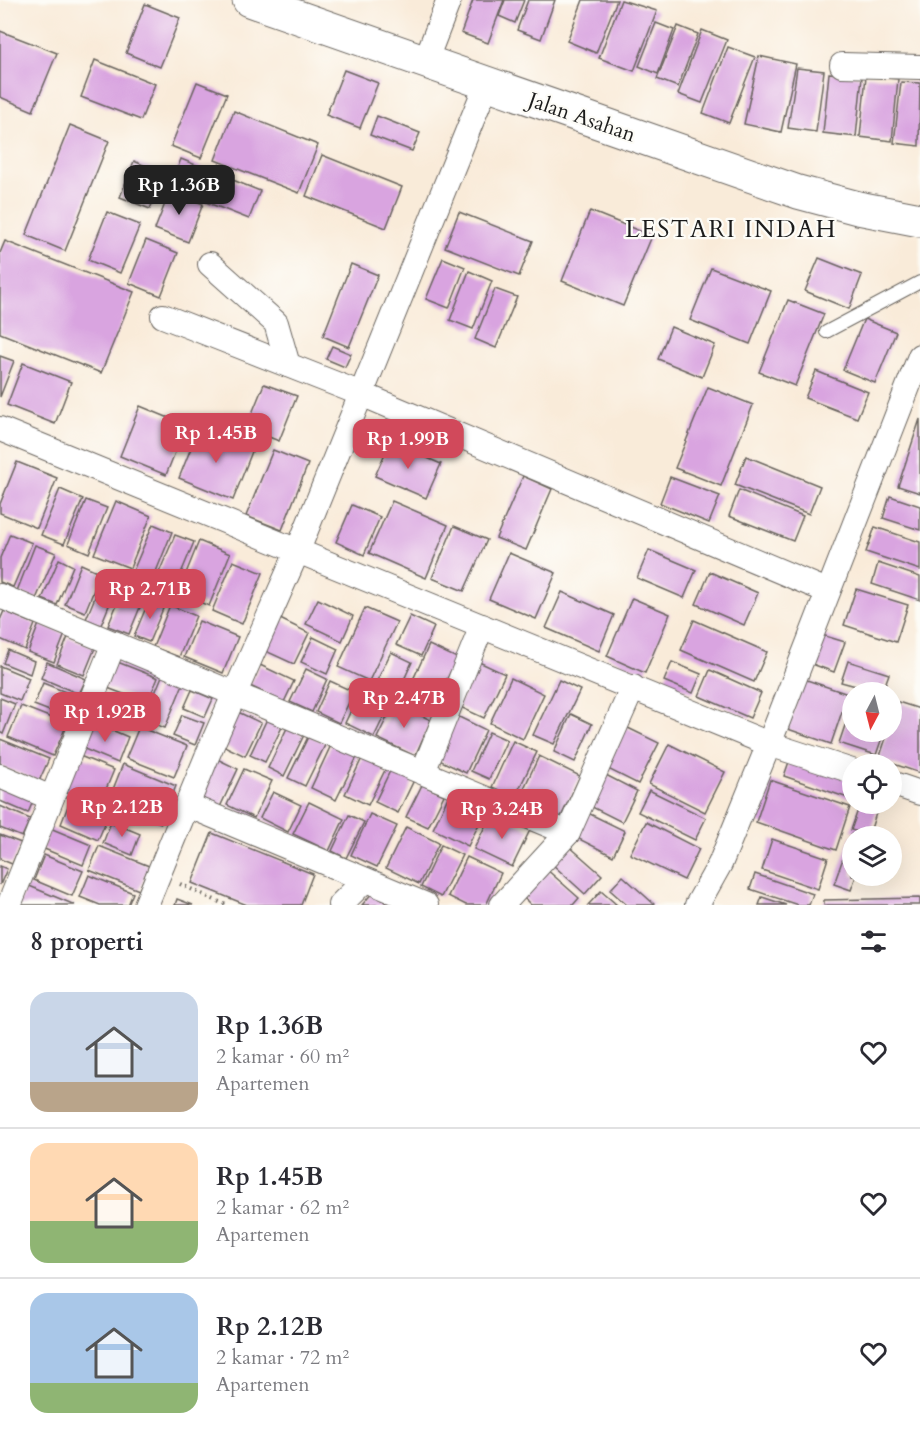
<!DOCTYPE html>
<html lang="id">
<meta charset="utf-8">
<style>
:root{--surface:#fff;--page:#f7f7f7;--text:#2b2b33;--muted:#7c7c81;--line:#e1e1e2;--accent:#d1495b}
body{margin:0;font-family:Cardo,serif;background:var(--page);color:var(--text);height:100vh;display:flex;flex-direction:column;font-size:22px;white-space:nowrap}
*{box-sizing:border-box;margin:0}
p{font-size:20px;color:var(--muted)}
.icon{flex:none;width:33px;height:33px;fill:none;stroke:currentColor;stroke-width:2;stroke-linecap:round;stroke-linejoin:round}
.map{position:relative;height:905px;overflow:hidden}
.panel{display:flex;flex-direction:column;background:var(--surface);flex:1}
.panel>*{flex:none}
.needle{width:39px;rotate:187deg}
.tools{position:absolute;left:842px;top:682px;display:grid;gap:12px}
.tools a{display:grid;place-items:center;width:60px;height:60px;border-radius:50%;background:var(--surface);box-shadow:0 6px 24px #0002;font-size:30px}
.price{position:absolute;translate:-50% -51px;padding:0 14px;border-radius:12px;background:var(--accent);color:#fff;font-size:20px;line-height:39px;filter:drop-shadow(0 2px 3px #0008)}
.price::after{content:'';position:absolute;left:50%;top:36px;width:18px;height:14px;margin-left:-9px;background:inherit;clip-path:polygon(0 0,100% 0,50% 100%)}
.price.current{background:#222;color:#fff}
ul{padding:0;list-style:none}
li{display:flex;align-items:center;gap:18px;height:150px;padding:0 30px}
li+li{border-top:2px solid var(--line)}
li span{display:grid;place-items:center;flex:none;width:168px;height:120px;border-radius:18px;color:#555}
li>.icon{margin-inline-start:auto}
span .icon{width:72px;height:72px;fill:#fffc;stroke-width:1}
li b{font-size:26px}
h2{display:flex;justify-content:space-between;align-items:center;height:72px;padding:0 30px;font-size:26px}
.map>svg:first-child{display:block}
</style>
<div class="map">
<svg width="920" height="905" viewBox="0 0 920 905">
<rect width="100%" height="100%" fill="#fdfcf7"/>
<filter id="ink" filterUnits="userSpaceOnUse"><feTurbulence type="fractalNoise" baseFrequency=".0167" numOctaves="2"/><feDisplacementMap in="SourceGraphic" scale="12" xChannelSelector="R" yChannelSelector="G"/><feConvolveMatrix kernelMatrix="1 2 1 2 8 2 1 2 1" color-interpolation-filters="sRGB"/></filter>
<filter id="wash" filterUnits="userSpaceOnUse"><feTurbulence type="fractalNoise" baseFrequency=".008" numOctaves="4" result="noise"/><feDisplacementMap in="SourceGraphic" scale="24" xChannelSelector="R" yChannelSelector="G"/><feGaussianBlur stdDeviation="1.35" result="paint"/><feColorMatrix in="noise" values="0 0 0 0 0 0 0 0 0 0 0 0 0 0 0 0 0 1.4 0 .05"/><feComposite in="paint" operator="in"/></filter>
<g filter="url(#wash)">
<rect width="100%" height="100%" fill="#f9ebd9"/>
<g id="blocks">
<g fill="#d9a4e0">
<polygon points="473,0 504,0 488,43 461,33"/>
<polygon points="505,0 524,0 515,23 499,16"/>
<polygon points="528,0 555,0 541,39 517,30"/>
<polygon points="583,0 617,0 596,53 567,41"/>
<polygon points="621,0 657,11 634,71 599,58"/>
<polygon points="145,4 180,18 160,67 126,53"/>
<polygon points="656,23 674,30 658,74 639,66"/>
<polygon points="678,26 698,34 678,87 657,79"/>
<polygon points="702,30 727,40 702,103 678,94"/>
<polygon points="0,31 57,53 33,111 0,97"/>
<polygon points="728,47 755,57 729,123 703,113"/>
<polygon points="759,56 796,64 781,132 744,124"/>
<polygon points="95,60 155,84 141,120 81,97"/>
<polygon points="797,68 824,71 816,132 788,128"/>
<polygon points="344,70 378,83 360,128 326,115"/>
<polygon points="829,73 862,77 856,137 823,133"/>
<polygon points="866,76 898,79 892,141 860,137"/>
<polygon points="197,82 227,94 201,158 171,146"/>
<polygon points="901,82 920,83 919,146 894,143"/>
<polygon points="234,111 318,145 299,193 215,160"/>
<polygon points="377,116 420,133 412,151 370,135"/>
<polygon points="70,125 109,141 65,251 26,235"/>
<polygon points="322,155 402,187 386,228 306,196"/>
<polygon points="181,159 260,191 249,219 170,188"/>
<polygon points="134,161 164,174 150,209 120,197"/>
<polygon points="170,191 203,204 188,242 155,229"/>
<polygon points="590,211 652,236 623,306 562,281"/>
<polygon points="107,212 140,225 120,273 88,260"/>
<polygon points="459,212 533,241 519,276 445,247"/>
<polygon points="146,240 178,253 161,296 129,283"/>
<polygon points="5,241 134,292 101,373 0,333 0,253"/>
<polygon points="443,258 465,267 449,308 426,299"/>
<polygon points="819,258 862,275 849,309 805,291"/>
<polygon points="351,264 378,275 349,347 323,336"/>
<polygon points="711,268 771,291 750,344 690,320"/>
<polygon points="469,271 492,281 473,329 450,320"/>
<polygon points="495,289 517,297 496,348 475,339"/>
<polygon points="788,300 824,314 795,386 759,372"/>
<polygon points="864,319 896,332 875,383 843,370"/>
<polygon points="671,327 715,345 702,377 658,359"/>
<polygon points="332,346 351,354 345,367 326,359"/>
<polygon points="0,356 14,361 0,397"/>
<polygon points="23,363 71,382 55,424 7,405"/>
<polygon points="816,371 868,392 857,418 805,398"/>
<polygon points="264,384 297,396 279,441 246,428"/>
<polygon points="708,387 753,405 721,486 675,468"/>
<polygon points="140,406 186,425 166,475 120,456"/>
<polygon points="920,419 920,493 898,486"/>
<polygon points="199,428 253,449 233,500 179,478"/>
<polygon points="390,442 441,464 426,498 375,476"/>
<polygon points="273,450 308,464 282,530 246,516"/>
<polygon points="746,456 820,486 809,514 735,485"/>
<polygon points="17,462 57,478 37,528 0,513 0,504"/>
<polygon points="523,476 552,489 526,550 496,538"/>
<polygon points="670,477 720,496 709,523 660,503"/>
<polygon points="60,489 83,499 64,544 41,535"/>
<polygon points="739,490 803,516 793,541 729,516"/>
<polygon points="890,496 920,506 920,530 883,518"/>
<polygon points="86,500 107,508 89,553 68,544"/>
<polygon points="116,501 151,516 130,568 94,554"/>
<polygon points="392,501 448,525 426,578 369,553"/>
<polygon points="352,505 380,517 364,555 336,542"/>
<polygon points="153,524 172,532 153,579 133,571"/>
<polygon points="454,526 487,540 464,591 432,578"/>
<polygon points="875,527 920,542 920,570 866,552"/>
<polygon points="10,534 32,543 13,587 0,582 0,558"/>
<polygon points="175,535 194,542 174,590 155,582"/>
<polygon points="199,541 230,554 209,606 178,593"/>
<polygon points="35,545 56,553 36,599 17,591"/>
<polygon points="649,550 696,570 684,598 637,578"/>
<polygon points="509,553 556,573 536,619 489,599"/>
<polygon points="59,559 73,566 57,605 42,599"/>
<polygon points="233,561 263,573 242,624 212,611"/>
<polygon points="878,563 920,577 920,600 872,584"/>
<polygon points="81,564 101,573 85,612 65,604"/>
<polygon points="710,572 758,593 744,625 696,604"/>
<polygon points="102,580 117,586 101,625 86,619"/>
<polygon points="856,589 908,605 896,642 844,625"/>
<polygon points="122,592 143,600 129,634 108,626"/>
<polygon points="562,592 614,615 599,651 546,628"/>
<polygon points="150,598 165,604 149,642 134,636"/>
<polygon points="632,598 670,614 645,673 607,656"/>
<polygon points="318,599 353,616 342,641 306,624"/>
<polygon points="170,605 196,616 179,657 153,647"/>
<polygon points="365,608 397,622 369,681 338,667"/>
<polygon points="4,611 35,624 25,650 0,639 0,620"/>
<polygon points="274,616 309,633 294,664 259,648"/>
<polygon points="410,616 434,627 421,656 396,645"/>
<polygon points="694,620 767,652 754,682 681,650"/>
<polygon points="199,621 238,637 223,673 184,657"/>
<polygon points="39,624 65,634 54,662 28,652"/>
<polygon points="822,635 845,642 834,672 812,664"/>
<polygon points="68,637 95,648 84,675 57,664"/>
<polygon points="313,637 338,649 327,674 301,662"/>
<polygon points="429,645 457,658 432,710 405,697"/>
<polygon points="8,650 34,661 30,674 3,663"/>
<polygon points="391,652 412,662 398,693 376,683"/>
<polygon points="115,661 158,678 147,703 105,687"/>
<polygon points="848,661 889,674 882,693 841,682"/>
<polygon points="47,662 86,679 79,694 41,678"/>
<polygon points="479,662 505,674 484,718 458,706"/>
<polygon points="672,662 701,674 693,693 664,681"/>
<polygon points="260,665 294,681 284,702 250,686"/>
<polygon points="0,666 29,678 20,701 0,693"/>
<polygon points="306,669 327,679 312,712 290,702"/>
<polygon points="710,670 761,693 750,718 699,696"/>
<polygon points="162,676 183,684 165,728 144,720"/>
<polygon points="511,678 544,694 523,739 490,723"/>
<polygon points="804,679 848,694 831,744 788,729"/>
<polygon points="559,680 580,690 554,744 533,735"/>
<polygon points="330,681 354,692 339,723 316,712"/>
<polygon points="43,683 78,697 70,719 34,705"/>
<polygon points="192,690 213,699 205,717 184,708"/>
<polygon points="104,694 142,709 134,730 95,715"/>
<polygon points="358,696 387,710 374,737 345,723"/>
<polygon points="0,698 15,704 3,734 0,732"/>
<polygon points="898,702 920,709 920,773 879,759 888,732 891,732"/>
<polygon points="394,703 431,720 415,756 377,738"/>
<polygon points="852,705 852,732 884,732 876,755 839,743"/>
<polygon points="21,706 67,724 53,756 8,737"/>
<polygon points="236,711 261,723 245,756 220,744"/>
<polygon points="571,714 592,724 575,762 554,752"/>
<polygon points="182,715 204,723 195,745 173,736"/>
<polygon points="457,716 486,730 466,773 437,759"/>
<polygon points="267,719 282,727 265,762 250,755"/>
<polygon points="93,722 128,737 118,763 82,748"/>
<polygon points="139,727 187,746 174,777 126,758"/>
<polygon points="626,727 659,743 638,784 606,768"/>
<polygon points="287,728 304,735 284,776 268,768"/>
<polygon points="489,732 507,740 489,779 471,771"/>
<polygon points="309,735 326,743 305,786 288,778"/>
<polygon points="0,739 49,759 39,781 0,766"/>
<polygon points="513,741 537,752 515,797 492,787"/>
<polygon points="332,743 358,755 336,800 311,788"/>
<polygon points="669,744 725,772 705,812 649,784"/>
<polygon points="75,754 114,770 99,806 60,790"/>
<polygon points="363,756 386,768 368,805 345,794"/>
<polygon points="539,756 580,776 560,819 519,799"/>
<polygon points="791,756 852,777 848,798 784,776"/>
<polygon points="213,757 238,769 220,807 195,795"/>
<polygon points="123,764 176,786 161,823 108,802"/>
<polygon points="244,769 272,781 254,818 227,805"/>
<polygon points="391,769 414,780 398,813 375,802"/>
<polygon points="602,773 637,791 622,822 586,804"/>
<polygon points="0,779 36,794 28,813 0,801"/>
<polygon points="770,780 850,807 836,850 756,822"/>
<polygon points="422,785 444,795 428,827 406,817"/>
<polygon points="649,790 706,818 695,840 638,812"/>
<polygon points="273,792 301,805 288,832 260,818"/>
<polygon points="450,793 486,810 468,846 433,829"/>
<polygon points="309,802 344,819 329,851 293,834"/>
<polygon points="860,804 879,804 869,835 851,830"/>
<polygon points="0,806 30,819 22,837 0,828"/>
<polygon points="68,806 106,821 98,840 61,824"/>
<polygon points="492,812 530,830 512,867 474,849"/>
<polygon points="586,812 625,831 613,856 573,836"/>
<polygon points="370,814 397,826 377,867 351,855"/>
<polygon points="349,815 364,822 346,858 332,851"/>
<polygon points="111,822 140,834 132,855 103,843"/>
<polygon points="646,822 699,849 684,880 630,854"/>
<polygon points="406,827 439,843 419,884 386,868"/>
<polygon points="50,828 91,845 83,865 42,848"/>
<polygon points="212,833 313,874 301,905 247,905 192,883"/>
<polygon points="852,833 852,876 856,876 851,890 834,884"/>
<polygon points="0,835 21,843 12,864 0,859"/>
<polygon points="772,839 828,858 818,889 762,870"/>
<polygon points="441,845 462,855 441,897 421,887"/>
<polygon points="99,846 149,866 139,890 89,870"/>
<polygon points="569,846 602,875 585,894 552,864"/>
<polygon points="44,855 83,871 72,896 34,880"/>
<polygon points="467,857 501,873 486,905 466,905 448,896"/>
<polygon points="0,866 7,869 0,885"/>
<polygon points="545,868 579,898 573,905 531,905 521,895"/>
<polygon points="755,874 813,894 809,905 798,905 750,889"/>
<polygon points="89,875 133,893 128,905 100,905 80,897"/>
<polygon points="623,876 655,905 627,905 610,890"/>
<polygon points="27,885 75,905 18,905"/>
<polygon points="601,891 617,905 588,905"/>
<polygon points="373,892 388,905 362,905"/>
<polygon points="762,897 786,905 759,905"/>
<polygon points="920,898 920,905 824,905 824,900"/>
<polygon points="177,899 193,905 175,905"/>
</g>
</g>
</g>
<g filter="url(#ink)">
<use href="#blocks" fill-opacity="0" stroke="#69645e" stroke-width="1.5"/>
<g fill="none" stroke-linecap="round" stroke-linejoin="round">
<g stroke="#69645e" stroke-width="14">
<polyline id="lane" points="826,332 920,282"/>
</g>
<g stroke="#69645e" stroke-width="26">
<g id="street">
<polyline points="425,62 449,0"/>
<polyline points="842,65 920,67"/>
<polyline points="210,264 276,323 288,365"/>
<polyline points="163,316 359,393 827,591"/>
<polyline points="0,429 769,744 852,771"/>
<polyline points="0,596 568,833"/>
<polyline points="423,772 482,626"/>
<polyline points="0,776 51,798"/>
<polyline points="891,783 920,793"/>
<polyline points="187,805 426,905"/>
<polyline points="9,905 114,643"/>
<polyline points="146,905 208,754 298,550 487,83"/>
<polyline points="340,905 365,880"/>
<polyline points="502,905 568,833 633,687"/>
<polyline points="697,905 720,864 769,744 920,356"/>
</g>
</g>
<g stroke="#69645e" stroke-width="35">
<polyline id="primary" points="249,0 798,192 858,208 920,220"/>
</g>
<polyline stroke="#69645e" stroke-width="4" stroke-dasharray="1.5 4.5" stroke-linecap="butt" points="180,884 226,905"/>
<use href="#lane" stroke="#fff" stroke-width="12"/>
<use href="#street" stroke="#fff" stroke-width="24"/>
<use href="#primary" stroke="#fff" stroke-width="33"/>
</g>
</g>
<g text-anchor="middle" stroke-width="4.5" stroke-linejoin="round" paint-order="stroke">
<g font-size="21" fill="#1c1c1c" stroke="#fdfcf7">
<text transform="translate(582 117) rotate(19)" y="7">Jalan Asahan</text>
</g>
<g font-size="24" letter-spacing="1.5" fill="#1c1c1c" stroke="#fdfcf7">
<text x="731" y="237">LESTARI INDAH</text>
</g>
</g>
</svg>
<div class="tools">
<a><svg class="needle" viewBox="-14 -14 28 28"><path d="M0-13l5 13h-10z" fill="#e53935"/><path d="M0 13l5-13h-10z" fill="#7c7c81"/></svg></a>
<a><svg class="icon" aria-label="locate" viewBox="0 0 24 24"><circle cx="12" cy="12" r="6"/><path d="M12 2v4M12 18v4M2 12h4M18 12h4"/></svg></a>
<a><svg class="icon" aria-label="layers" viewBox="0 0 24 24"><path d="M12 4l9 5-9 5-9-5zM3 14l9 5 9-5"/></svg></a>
</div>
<b class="price current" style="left:179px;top:216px">Rp 1.36B</b>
<b class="price" style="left:216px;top:464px">Rp 1.45B</b>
<b class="price" style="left:408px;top:470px">Rp 1.99B</b>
<b class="price" style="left:150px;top:620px">Rp 2.71B</b>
<b class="price" style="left:404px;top:729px">Rp 2.47B</b>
<b class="price" style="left:105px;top:743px">Rp 1.92B</b>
<b class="price" style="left:122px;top:838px">Rp 2.12B</b>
<b class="price" style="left:502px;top:840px">Rp 3.24B</b>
</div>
<section class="panel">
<h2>8 properti<svg class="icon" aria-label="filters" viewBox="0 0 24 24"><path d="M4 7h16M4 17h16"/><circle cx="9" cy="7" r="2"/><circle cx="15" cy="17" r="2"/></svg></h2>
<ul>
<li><span style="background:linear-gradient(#c9d6e8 75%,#b9a48a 0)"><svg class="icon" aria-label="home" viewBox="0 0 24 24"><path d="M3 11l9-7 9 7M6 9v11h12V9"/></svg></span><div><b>Rp 1.36B</b><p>2 kamar · 60 m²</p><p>Apartemen</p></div><svg class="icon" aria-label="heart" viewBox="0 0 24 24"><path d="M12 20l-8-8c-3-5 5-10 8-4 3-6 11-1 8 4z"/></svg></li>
<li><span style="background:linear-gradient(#ffd9b3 65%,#8fb573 0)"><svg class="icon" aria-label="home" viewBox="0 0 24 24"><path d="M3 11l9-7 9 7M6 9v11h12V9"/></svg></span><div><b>Rp 1.45B</b><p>2 kamar · 62 m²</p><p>Apartemen</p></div><svg class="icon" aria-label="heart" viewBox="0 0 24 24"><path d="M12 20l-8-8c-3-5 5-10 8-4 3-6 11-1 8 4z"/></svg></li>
<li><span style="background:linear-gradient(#a9c7e8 75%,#8fb573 0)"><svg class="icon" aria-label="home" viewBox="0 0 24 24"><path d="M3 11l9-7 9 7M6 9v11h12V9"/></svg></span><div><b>Rp 2.12B</b><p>2 kamar · 72 m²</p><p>Apartemen</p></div><svg class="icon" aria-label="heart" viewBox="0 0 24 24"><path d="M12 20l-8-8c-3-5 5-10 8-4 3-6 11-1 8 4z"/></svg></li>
</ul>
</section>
